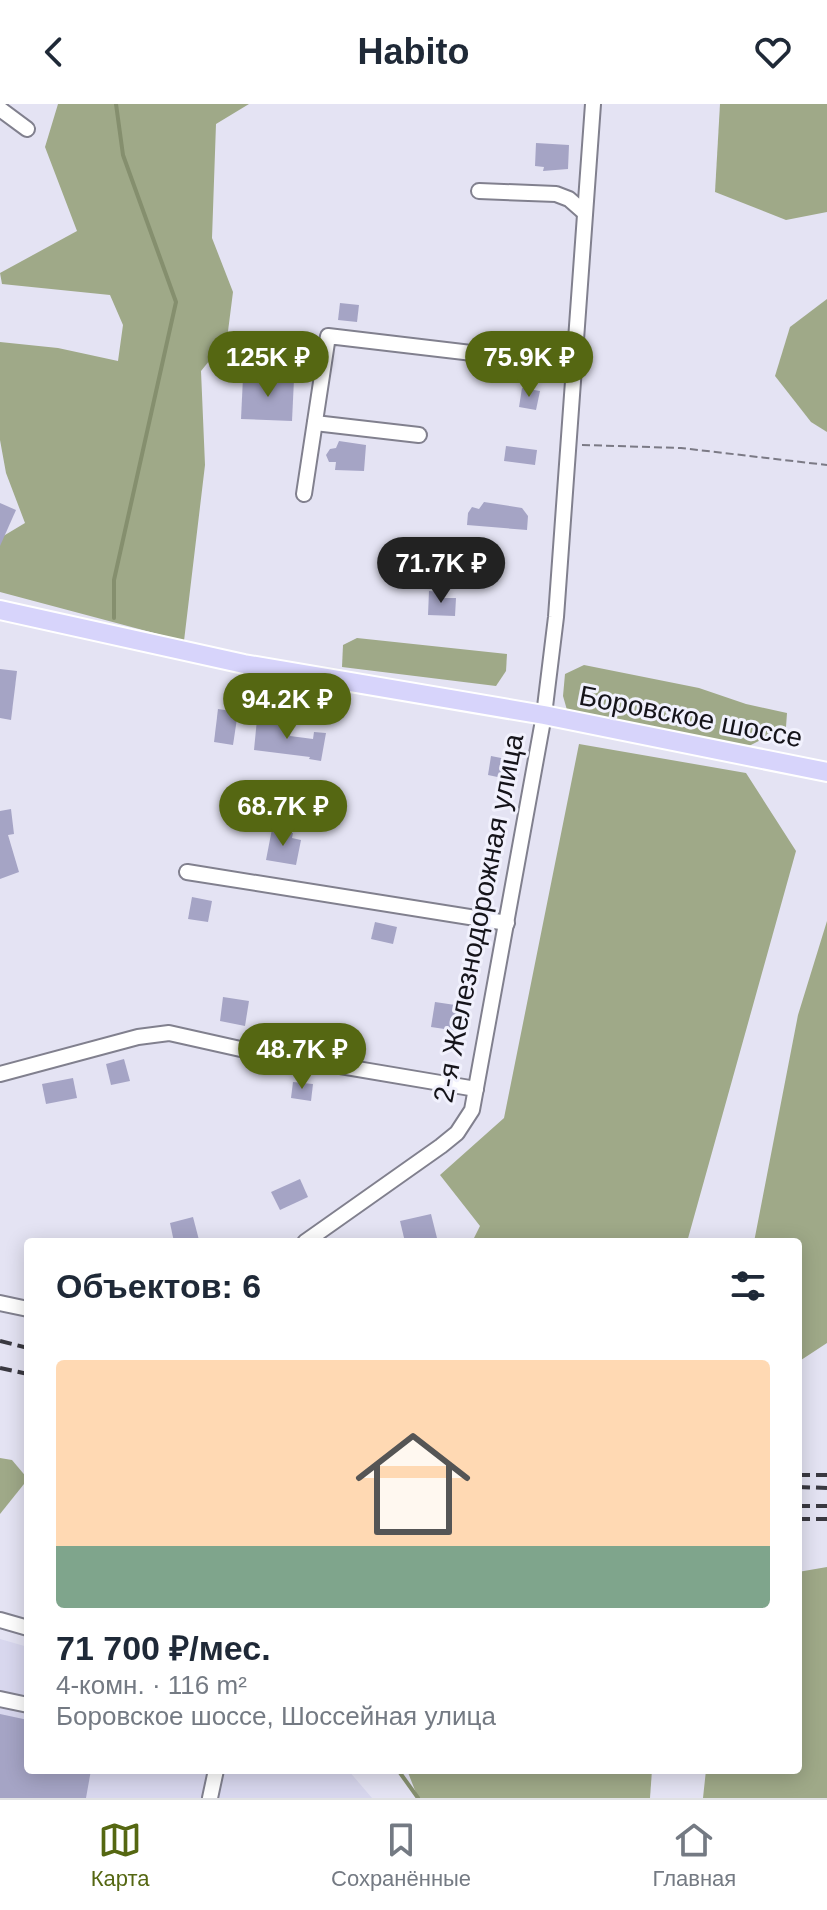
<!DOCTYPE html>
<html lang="ru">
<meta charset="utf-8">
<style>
:root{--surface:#fff;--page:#f2f2f3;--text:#1f2937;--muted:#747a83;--line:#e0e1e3;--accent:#556712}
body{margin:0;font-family:Arial,sans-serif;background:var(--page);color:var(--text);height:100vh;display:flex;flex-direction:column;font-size:30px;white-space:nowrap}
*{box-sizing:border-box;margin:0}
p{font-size:26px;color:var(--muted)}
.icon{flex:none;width:44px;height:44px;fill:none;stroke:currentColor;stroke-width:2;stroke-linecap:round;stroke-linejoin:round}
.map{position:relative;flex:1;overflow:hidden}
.side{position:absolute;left:24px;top:1134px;width:778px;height:536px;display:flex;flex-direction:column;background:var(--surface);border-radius:8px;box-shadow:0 4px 20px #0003}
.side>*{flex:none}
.price{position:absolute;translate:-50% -68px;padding:0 18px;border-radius:28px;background:var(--accent);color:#fff;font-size:26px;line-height:52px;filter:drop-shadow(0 2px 4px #0008)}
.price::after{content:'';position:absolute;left:50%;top:48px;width:24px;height:18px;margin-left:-12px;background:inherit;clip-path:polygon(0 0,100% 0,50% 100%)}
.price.active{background:#222;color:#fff}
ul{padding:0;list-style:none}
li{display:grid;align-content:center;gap:16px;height:424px;padding:0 32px}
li+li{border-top:2px solid var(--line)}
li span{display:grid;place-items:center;height:248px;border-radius:8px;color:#555}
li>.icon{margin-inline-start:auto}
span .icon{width:144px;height:144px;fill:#fffc;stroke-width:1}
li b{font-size:34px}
h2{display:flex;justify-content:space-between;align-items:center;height:96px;padding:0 32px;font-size:34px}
header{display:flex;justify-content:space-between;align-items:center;height:104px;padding:0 32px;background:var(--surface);font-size:36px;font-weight:700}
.dock{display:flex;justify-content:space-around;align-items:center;height:112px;border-top:2px solid var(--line);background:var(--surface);font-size:22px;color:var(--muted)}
.dock a{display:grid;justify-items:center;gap:4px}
.dock .active{color:var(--accent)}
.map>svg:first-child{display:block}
</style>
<header><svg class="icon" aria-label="back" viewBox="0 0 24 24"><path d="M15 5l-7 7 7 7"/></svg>Habito<svg class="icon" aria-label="heart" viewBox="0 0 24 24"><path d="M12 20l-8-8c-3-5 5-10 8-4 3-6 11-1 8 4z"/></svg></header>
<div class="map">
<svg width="827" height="1694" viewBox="0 0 827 1694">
<rect width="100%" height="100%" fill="#e4e3f3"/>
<polygon fill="#d8d7ee" points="0,1535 28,1543 28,1666 348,1666 372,1694 0,1694"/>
<g fill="#9fa988">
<polygon points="58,0 249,0 216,20 212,134 233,188 227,235 201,267 205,361 184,537 0,488 0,434 25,419 6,369 0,336 0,238 58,244 118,257 123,221 110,191 2,180 0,169 77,127 45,43"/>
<polygon points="720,0 827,0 827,108 786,116 715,88"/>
<polygon points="827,195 827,328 811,318 775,272 790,223"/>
<polygon points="357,534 507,550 506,567 496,582 342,563 343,541"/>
<polygon points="584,561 699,584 746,600 787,609 786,623 749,642 567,606 563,592 565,570"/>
<polygon points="579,640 746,669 796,747 687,1138 472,1138 480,1122 440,1071 504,1014"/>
<polygon points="827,817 827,1239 798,1258 798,1138 754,1138 798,911"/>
<polygon points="0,1354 12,1356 28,1375 0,1410"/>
<polygon points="827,1463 827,1694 703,1694 706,1666 798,1666 798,1468"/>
<polygon points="407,1666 652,1666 650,1694 418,1694"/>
</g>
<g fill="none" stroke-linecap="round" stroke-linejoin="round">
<g stroke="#858f6e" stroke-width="4">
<polyline points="114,514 114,476 176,198 123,51 116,0"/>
<polyline points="398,1666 418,1694"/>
</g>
</g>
<g fill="#a5a4c5">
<polygon points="536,39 569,41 568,65 543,67 544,63 535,62"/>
<polygon points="340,199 359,201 357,218 338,216"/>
<polygon points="243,273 294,275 292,317 241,315"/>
<polygon points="522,284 540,287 536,306 519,303"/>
<polygon points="339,337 366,341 364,367 335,366 336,358 329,358 326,351 330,345 336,344"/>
<polygon points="506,342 537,346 535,361 504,357"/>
<polygon points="484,398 522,404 528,412 527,426 467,421 468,409 472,403 479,405"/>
<polygon points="0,399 16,406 0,442"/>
<polygon points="429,487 445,488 444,494 456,494 455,512 428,511"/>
<polygon points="0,565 17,567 11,616 0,614"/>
<polygon points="218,605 238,608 233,641 214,638"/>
<polygon points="257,615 292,619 290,632 313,635 314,628 326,629 321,657 309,655 310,653 254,646"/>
<polygon points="491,652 511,656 507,675 488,671"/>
<polygon points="11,705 14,730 8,731 19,768 0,775 0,707"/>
<polygon points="272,725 293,729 292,734 301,736 296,761 266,756"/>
<polygon points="192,793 212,797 208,818 188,815"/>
<polygon points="375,818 397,823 393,840 371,835"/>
<polygon points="223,893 249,897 245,922 220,917"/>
<polygon points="435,898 462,902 458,927 431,923"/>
<polygon points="124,955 130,977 111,981 106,960"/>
<polygon points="73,974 77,994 46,1000 42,980"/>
<polygon points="293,978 313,980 311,997 291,994"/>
<polygon points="300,1075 308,1093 280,1106 271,1088"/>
<polygon points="431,1110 438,1138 405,1138 400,1117"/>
<polygon points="193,1113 199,1136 174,1138 170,1119"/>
<polygon points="0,1610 28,1616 28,1666 91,1666 86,1694 0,1694"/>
</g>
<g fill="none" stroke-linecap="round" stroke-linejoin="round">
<g stroke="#81808e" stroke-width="18">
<g id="minor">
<polyline points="0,5 27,25"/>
<polyline points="479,87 556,90 569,95 585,109"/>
<polyline points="315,319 419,331"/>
<polyline points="304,390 328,232 574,261"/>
<polyline points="187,768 507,819"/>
<polyline points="0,970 138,933 169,929 245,946 476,985"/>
<polyline points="305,1138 441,1042 457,1029 472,1006 544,611 556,513 593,0"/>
<polyline points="0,1199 28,1205"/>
<polyline points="0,1516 28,1524"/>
<polyline points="0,1595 28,1601"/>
<polyline points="210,1694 216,1666"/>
</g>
</g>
<g stroke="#fff" stroke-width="22">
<polyline id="major" points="0,506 244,560 544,611 827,668"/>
</g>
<polyline stroke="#7b7a85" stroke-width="2" stroke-dasharray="8 4" stroke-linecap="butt" points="582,341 681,344 827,361"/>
<use href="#minor" stroke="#fff" stroke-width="14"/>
<use href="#major" stroke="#d7d4fb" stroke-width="18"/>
<g stroke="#3a3941" stroke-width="4" stroke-dasharray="12 6" stroke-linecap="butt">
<polyline points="0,1237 28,1244"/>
<polyline points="0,1264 28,1270"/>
<polyline points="798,1371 827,1371"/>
<polyline points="798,1383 827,1384"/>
<polyline points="798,1402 827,1402"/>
<polyline points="798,1415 827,1415"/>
</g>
</g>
<g text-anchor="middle" stroke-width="6" stroke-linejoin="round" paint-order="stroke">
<g font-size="28" fill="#15141a" stroke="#f1f1fd">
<text transform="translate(691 612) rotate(11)" y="10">Боровское шоссе</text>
<text transform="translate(478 814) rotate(-79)" y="10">2-я Железнодорожная улица</text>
</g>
</g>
</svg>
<b class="price" style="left:268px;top:295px">125K ₽</b>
<b class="price" style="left:529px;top:295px">75.9K ₽</b>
<b class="price active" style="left:441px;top:501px">71.7K ₽</b>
<b class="price" style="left:287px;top:637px">94.2K ₽</b>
<b class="price" style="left:283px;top:744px">68.7K ₽</b>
<b class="price" style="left:302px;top:987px">48.7K ₽</b>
<section class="side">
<h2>Объектов: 6<svg class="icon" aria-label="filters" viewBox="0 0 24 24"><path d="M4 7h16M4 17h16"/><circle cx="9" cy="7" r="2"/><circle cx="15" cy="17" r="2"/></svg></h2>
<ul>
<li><span style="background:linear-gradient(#ffd9b3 75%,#7fa58c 0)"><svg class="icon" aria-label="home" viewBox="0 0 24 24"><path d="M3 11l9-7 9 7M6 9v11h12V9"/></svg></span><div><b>71 700 ₽/мес.</b><p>4-комн. · 116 m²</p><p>Боровское шоссе, Шоссейная улица</p></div></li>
</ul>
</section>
</div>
<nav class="dock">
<a class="active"><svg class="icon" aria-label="map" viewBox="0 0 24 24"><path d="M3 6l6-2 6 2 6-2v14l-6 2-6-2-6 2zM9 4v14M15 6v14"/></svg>Карта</a>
<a><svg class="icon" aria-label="saved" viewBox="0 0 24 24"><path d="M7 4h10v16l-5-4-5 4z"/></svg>Сохранённые</a>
<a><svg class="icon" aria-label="home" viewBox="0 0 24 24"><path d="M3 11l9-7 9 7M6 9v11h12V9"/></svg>Главная</a>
</nav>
